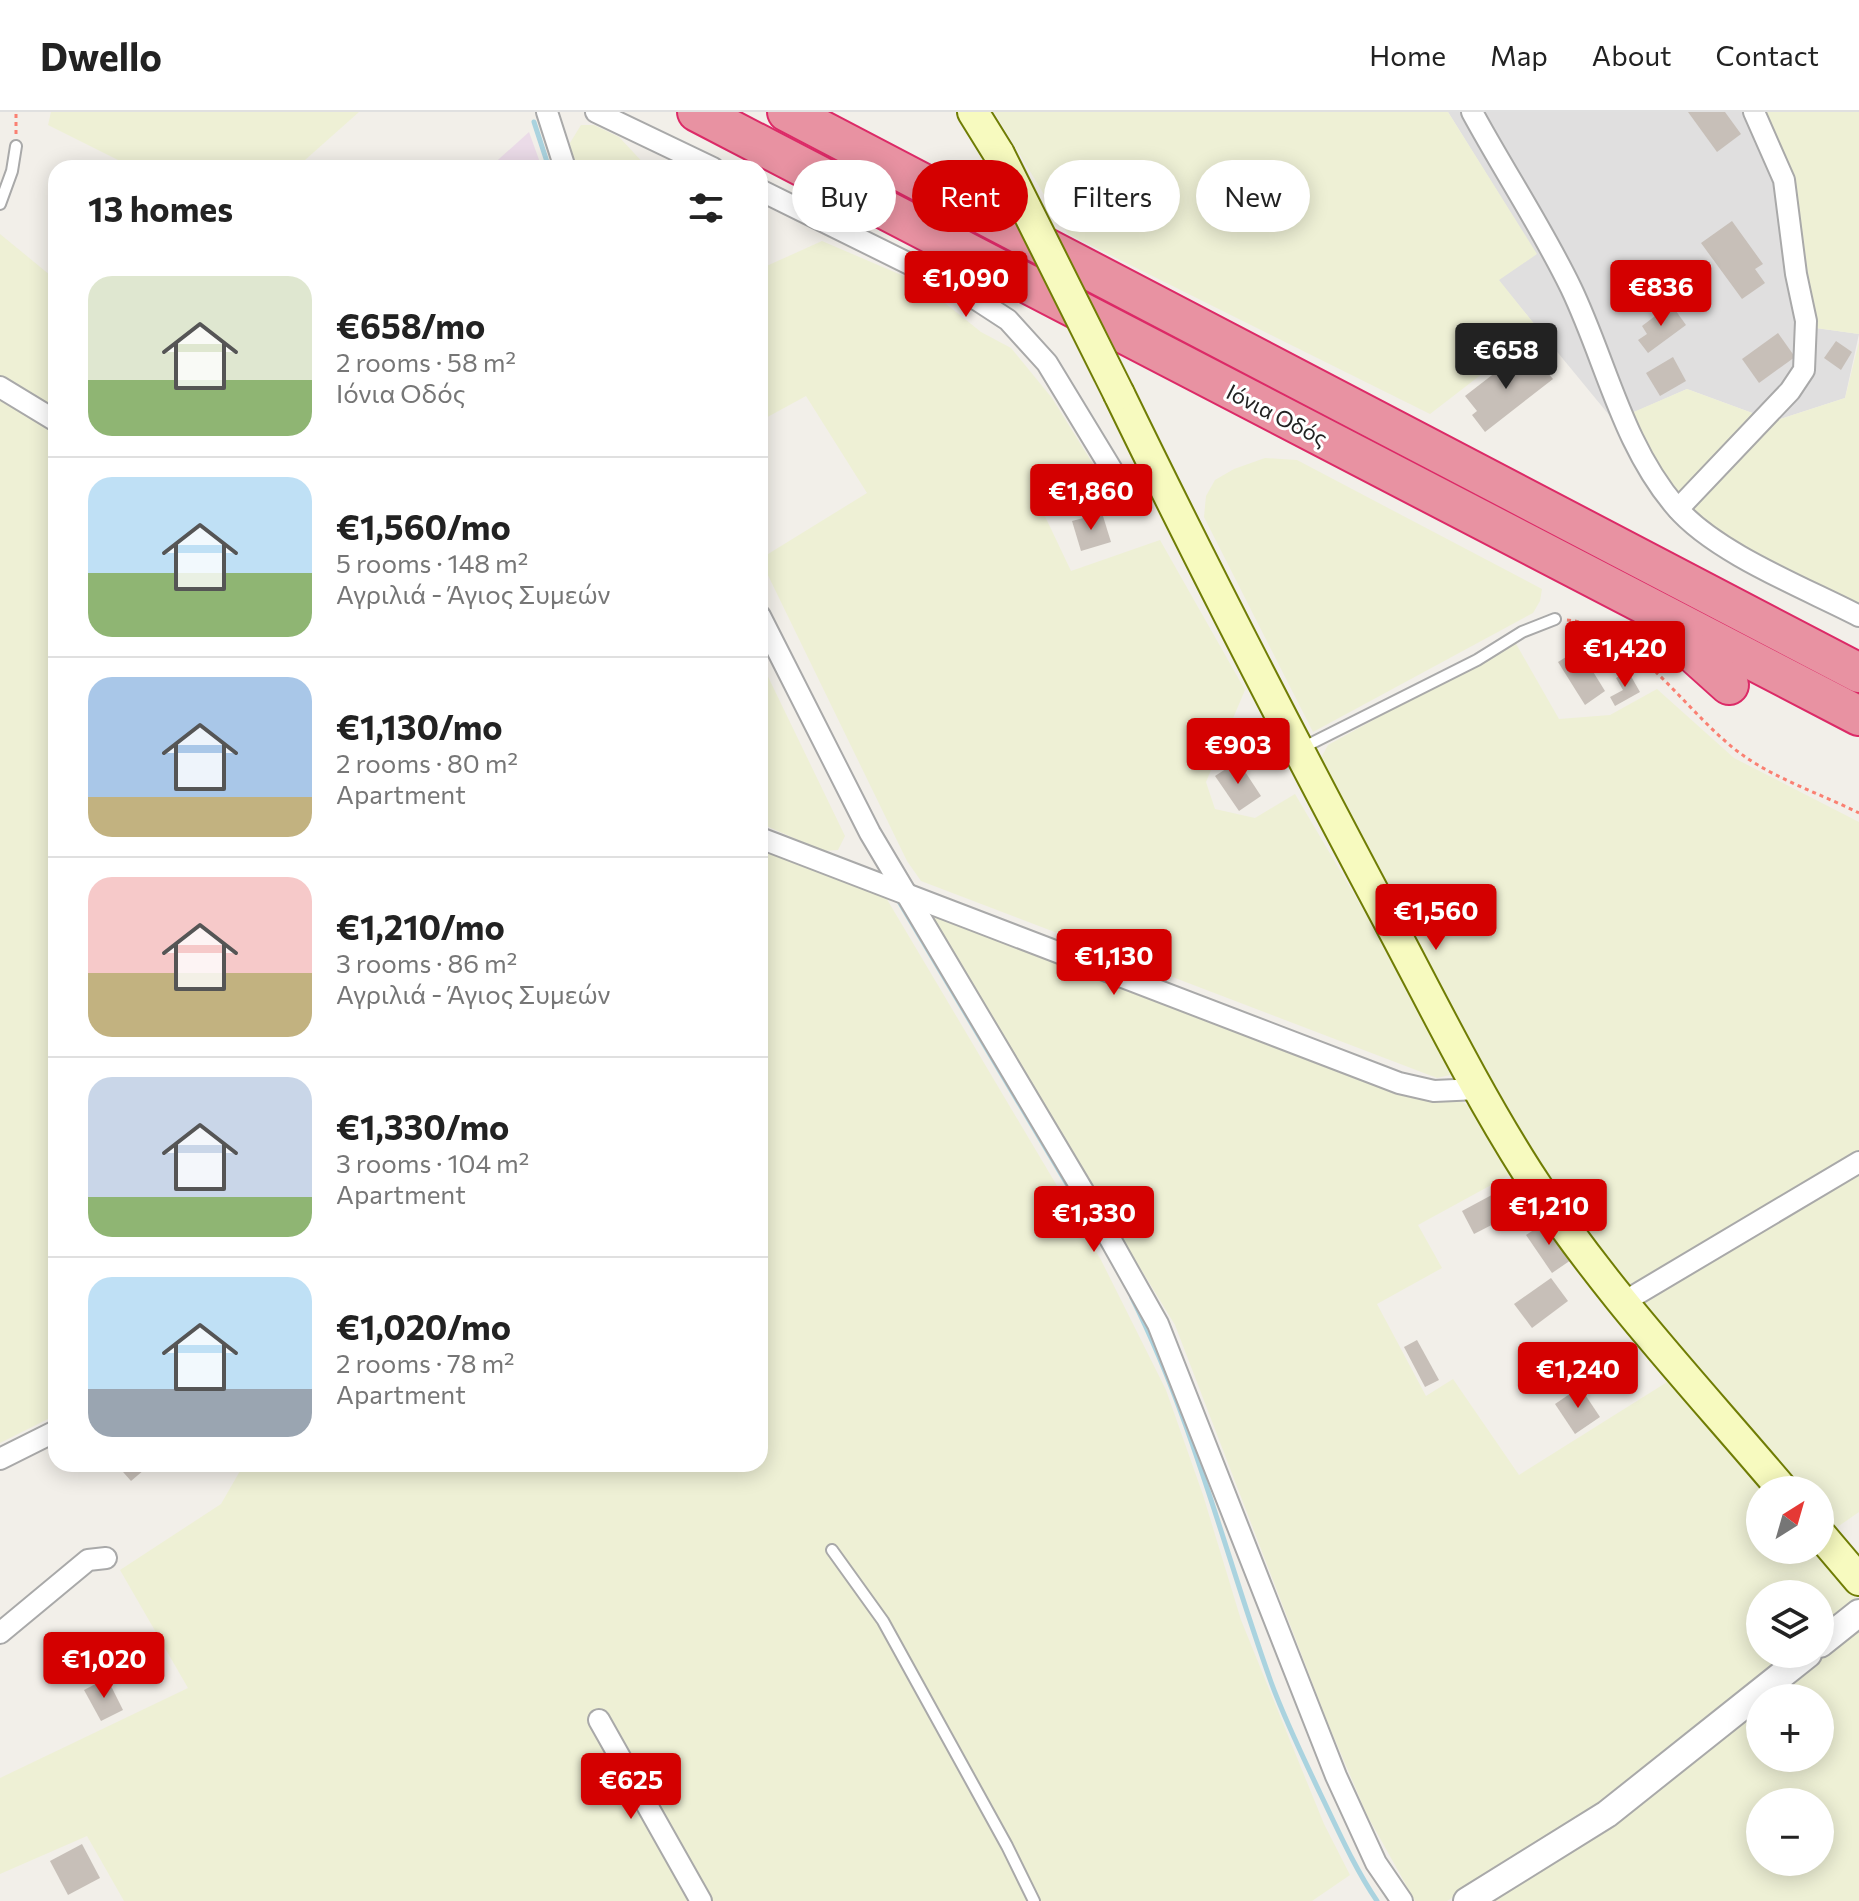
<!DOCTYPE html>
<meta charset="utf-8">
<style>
:root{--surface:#fff;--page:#f6f6f6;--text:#222;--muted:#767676;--line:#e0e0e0;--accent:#d40000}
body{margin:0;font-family:Commissioner,sans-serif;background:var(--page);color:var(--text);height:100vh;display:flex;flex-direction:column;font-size:30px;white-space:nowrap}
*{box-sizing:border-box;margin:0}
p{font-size:26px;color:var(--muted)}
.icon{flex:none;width:44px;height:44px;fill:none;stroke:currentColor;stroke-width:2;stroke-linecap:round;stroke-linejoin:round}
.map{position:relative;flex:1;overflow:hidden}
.side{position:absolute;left:48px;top:48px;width:720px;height:1312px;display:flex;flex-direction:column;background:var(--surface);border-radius:24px;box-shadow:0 4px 20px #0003}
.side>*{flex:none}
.guide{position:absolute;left:792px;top:48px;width:760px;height:72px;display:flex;gap:16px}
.needle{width:52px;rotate:37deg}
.fabs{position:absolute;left:1746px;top:1364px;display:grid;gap:16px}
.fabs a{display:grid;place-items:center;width:88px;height:88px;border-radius:50%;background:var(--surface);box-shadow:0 4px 20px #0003;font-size:40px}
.price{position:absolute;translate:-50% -68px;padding:0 18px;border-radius:8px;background:var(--accent);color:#fff;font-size:26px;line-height:52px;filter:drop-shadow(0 2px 4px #0008)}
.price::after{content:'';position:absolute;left:50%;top:48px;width:24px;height:18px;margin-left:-12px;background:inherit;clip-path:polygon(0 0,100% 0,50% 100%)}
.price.selected{background:#222;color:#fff}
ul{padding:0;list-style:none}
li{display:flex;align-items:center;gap:24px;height:200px;padding:0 40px}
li+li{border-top:2px solid var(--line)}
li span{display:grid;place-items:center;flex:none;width:224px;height:160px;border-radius:24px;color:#555}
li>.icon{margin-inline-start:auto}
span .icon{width:96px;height:96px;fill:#fffc;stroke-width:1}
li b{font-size:34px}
h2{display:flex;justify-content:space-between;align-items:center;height:96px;padding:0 40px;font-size:34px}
.tag{padding:0 28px;border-radius:36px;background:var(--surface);box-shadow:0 4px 20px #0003;font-size:28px;line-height:72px}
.tag.selected{background:var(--accent);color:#fff}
header{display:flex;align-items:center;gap:48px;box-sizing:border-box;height:112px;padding:0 40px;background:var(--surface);border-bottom:2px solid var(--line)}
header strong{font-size:38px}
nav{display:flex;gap:44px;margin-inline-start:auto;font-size:28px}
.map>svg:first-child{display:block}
</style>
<header>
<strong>Dwello</strong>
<nav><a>Home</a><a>Map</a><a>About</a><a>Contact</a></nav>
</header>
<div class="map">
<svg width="1859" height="1789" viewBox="0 0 1859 1789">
<rect width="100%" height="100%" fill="#f2efe9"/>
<polygon fill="#e0dfdf" points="1448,0 1765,0 1794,65 1816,216 1859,222 1845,286 1774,309 1687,277 1614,309 1498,168 1536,142"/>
<polygon fill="#ebdbe8" points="529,20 542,56 489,56"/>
<g fill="#eef0d5" fill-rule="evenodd">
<polygon points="51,0 359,0 296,56 134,56 48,13"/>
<polygon points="994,0 1448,0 1537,142 1499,168 1539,218 1430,302 1068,122"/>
<polygon points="1765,0 1859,0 1859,222 1816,216 1794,65"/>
<polygon points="581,13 594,13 619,25 648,56 575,56 570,31"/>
<polygon points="0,122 56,168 56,300 0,267"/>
<polygon points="822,129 920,171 981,220 1011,236 1052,286 1093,352 1033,379 1071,459 1160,428 1245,578 1206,670 1215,697 1255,706 1295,682 1454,952 1450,963 1437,966 921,769 907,749 760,447 867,381 806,284 760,309 760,157"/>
<polygon points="1859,230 1859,496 1736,433 1688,395 1657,358 1629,302 1687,277 1774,309 1845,286"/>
<polygon points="0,283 56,317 56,1303 0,1331"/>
<polygon points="1265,346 1297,348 1542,477 1540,489 1533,501 1313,620 1204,405 1206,384 1215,368 1234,357"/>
<polygon points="1515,530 1559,607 1610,603 1657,577 1734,646 1859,710 1859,1400 1833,1418 1820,1403 1820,1378 1798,1378 1641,1198 1535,1055 1323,657 1322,644 1328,633"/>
<polygon points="760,548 845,724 838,738 823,739 760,711"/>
<polygon points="760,731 885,784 1101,1148 1166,1278 1203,1383 1241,1508 1324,1712 1350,1763 1312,1789 124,1789 87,1724 0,1762 0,1666 188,1576 120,1458 221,1392 244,1352 760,1352"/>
<polygon points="929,798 1444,988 1461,989 1477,1000 1515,1060 1418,1113 1442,1156 1377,1192 1426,1284 1453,1267 1519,1363 1672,1267 1767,1378 1760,1378 1760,1438 1819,1438 1854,1478 1856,1489 1820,1523 1820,1482 1760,1482 1760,1542 1795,1542 1588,1702 1447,1789 1415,1789 1367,1703 1327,1609 1175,1213 927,807"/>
<path d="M 1859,1512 L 1859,1789 L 1476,1789 L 1760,1587 L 1760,1646 L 1820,1646 L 1820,1586 L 1762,1586 ZM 1760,1690 L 1820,1690 L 1820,1750 L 1760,1750 Z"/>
</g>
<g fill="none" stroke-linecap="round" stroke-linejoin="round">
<g stroke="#aad3df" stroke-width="5">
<polyline points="534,10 549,56"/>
<polyline points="897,786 1086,1104"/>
<path d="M 1132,1186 C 1193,1308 1225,1442 1271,1570 C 1285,1608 1303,1645 1320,1681 C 1338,1718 1354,1755 1377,1789"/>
</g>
</g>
<g fill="#c7bfb8">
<polygon points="1688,0 1725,0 1741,22 1717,40"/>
<polygon points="1732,109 1763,152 1755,157 1765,171 1742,187 1701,131"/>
<polygon points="1671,192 1686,213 1648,241 1638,228 1647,222 1642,214"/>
<polygon points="1778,221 1795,245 1759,271 1742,247"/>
<polygon points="1836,229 1852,240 1841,258 1824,246"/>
<polygon points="1518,243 1529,257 1539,250 1553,267 1485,320 1472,303 1477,299 1465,284"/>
<polygon points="1673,245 1686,269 1660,284 1646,261"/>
<polygon points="1102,401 1111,430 1081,439 1072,409"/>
<polygon points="1579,537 1605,579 1585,593 1558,550"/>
<polygon points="1628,559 1640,580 1615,594 1610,585 1623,578 1616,566"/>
<polygon points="1238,649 1261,684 1239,699 1215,664"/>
<polygon points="1501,1078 1513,1102 1474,1122 1462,1099"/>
<polygon points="1546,1110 1571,1148 1552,1161 1526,1123"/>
<polygon points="1551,1166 1568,1189 1532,1216 1514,1192"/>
<polygon points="1417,1228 1439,1268 1425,1275 1404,1235"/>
<polygon points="1580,1275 1600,1305 1575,1322 1555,1292"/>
<polygon points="116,1352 151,1352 131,1369"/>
<polygon points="107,1566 123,1598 101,1609 84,1578"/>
<polygon points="82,1732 100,1766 68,1783 50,1749"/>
</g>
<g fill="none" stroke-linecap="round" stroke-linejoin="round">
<g stroke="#a9a9a9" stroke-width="14">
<g id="service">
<polyline points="0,92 12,59 16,34"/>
<polyline points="1300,637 1477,548 1522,520 1555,507"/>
<polyline points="832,1438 883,1509 1007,1734 1034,1789"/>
</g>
</g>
<g stroke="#a9a9a9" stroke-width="24">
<g id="minor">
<polyline points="547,0 565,56"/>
<polyline points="596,0 713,56"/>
<path d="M 1472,0 C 1504,59 1542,116 1571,176 C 1606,249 1622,332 1676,395 C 1715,441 1805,476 1859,504"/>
<polyline points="760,78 962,178 1008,208 1047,251 1129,386"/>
<polyline points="0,275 56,309"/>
<polyline points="1678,397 1790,279 1804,258 1806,209 1796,162 1784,68 1754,0"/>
<polyline points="760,504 870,721 1082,1077 1158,1212 1336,1664 1376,1751 1402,1789"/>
<polyline points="760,726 1399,971 1434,979 1478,977"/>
<polyline points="1622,1191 1859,1050"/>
<polyline points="0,1347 56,1319"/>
<polyline points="0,1521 88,1448 106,1446"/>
<polyline points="599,1608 701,1789"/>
</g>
</g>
<g stroke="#a9a9a9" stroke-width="30">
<g id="tertiary">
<polyline points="1820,1532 1859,1501"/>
<polyline points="1467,1789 1607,1702 1808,1542"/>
</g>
</g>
<g stroke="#707d05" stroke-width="34">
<g id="secondary">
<polyline points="973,0 999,42"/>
<path d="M 1119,282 C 1204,457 1293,629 1384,800 C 1431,888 1475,978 1528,1061 C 1602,1176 1695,1274 1783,1378"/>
<polyline points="1820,1422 1859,1468"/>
</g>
</g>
<g stroke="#dc2a67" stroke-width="42">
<g id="motorway">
<polyline points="697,0 1859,604"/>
<polyline points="787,0 1859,561"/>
<polyline points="1670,520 1729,573"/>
</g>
</g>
<g stroke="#fa8072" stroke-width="3" stroke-dasharray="4 4" stroke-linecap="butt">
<polyline points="16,22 16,0"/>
<path d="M 1567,508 C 1633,513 1690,607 1744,644 C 1778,668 1821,682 1859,701"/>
</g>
<use href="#service" stroke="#fff" stroke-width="10"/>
<use href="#minor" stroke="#fff" stroke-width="20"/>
<use href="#tertiary" stroke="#fff" stroke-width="26"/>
<use href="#secondary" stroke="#f7fabf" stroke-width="30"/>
<use href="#motorway" stroke="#e892a2" stroke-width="38"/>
<g stroke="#707d05" stroke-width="34" stroke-linecap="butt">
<polyline id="secondary-bridge" points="999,42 1119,282"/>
</g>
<use href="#secondary-bridge" stroke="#f7fabf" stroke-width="30"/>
</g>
<g text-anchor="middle" stroke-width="6" stroke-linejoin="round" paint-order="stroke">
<g font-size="22" fill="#222" stroke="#fff">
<text transform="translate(1277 303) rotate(27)" y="8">Ιόνια Οδός</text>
</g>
</g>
</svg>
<div class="fabs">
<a><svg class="needle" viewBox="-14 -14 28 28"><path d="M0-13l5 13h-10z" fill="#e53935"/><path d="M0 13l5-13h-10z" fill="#767676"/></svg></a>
<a><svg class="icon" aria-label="layers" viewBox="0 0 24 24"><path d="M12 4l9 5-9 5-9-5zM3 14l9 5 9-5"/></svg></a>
<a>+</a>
<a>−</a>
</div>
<b class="price" style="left:966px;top:207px">€1,090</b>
<b class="price" style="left:1661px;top:216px">€836</b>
<b class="price selected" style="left:1506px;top:279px">€658</b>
<b class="price" style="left:1091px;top:420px">€1,860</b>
<b class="price" style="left:1625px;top:577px">€1,420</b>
<b class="price" style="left:1238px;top:674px">€903</b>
<b class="price" style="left:1436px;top:840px">€1,560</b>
<b class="price" style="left:1114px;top:885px">€1,130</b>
<b class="price" style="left:1549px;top:1135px">€1,210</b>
<b class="price" style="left:1094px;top:1142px">€1,330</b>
<b class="price" style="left:1578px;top:1298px">€1,240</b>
<b class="price" style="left:104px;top:1588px">€1,020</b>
<b class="price" style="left:631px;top:1709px">€625</b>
<div class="guide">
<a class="tag">Buy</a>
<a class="tag selected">Rent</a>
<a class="tag">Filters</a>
<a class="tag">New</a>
</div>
<section class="side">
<h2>13 homes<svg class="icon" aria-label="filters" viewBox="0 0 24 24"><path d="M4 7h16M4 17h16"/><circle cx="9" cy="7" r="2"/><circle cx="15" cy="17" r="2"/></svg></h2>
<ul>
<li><span style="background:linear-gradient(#dfe7d0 65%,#8fb573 0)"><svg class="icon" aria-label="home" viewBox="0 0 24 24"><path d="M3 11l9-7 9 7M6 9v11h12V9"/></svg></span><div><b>€658/mo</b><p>2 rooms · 58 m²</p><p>Ιόνια Οδός</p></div></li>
<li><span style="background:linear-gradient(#bfe0f5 60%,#8fb573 0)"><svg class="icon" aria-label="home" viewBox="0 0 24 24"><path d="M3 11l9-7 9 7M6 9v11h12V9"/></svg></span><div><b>€1,560/mo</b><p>5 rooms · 148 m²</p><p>Αγριλιά - Άγιος Συμεών</p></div></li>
<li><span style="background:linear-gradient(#a9c7e8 75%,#c2b280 0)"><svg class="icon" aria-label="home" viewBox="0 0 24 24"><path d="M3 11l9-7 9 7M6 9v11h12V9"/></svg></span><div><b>€1,130/mo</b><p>2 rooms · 80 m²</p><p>Apartment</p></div></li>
<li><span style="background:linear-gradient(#f6c9c9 60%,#c2b280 0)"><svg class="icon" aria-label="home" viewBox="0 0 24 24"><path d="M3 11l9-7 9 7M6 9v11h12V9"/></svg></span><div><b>€1,210/mo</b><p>3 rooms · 86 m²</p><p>Αγριλιά - Άγιος Συμεών</p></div></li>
<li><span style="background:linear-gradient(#c9d6e8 75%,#8fb573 0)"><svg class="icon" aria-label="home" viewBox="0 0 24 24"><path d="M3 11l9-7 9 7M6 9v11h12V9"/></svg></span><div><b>€1,330/mo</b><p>3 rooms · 104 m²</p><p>Apartment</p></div></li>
<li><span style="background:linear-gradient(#bfe0f5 70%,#9aa5b1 0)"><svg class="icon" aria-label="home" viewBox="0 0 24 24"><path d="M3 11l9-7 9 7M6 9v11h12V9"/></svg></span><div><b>€1,020/mo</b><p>2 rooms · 78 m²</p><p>Apartment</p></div></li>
</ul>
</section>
</div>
